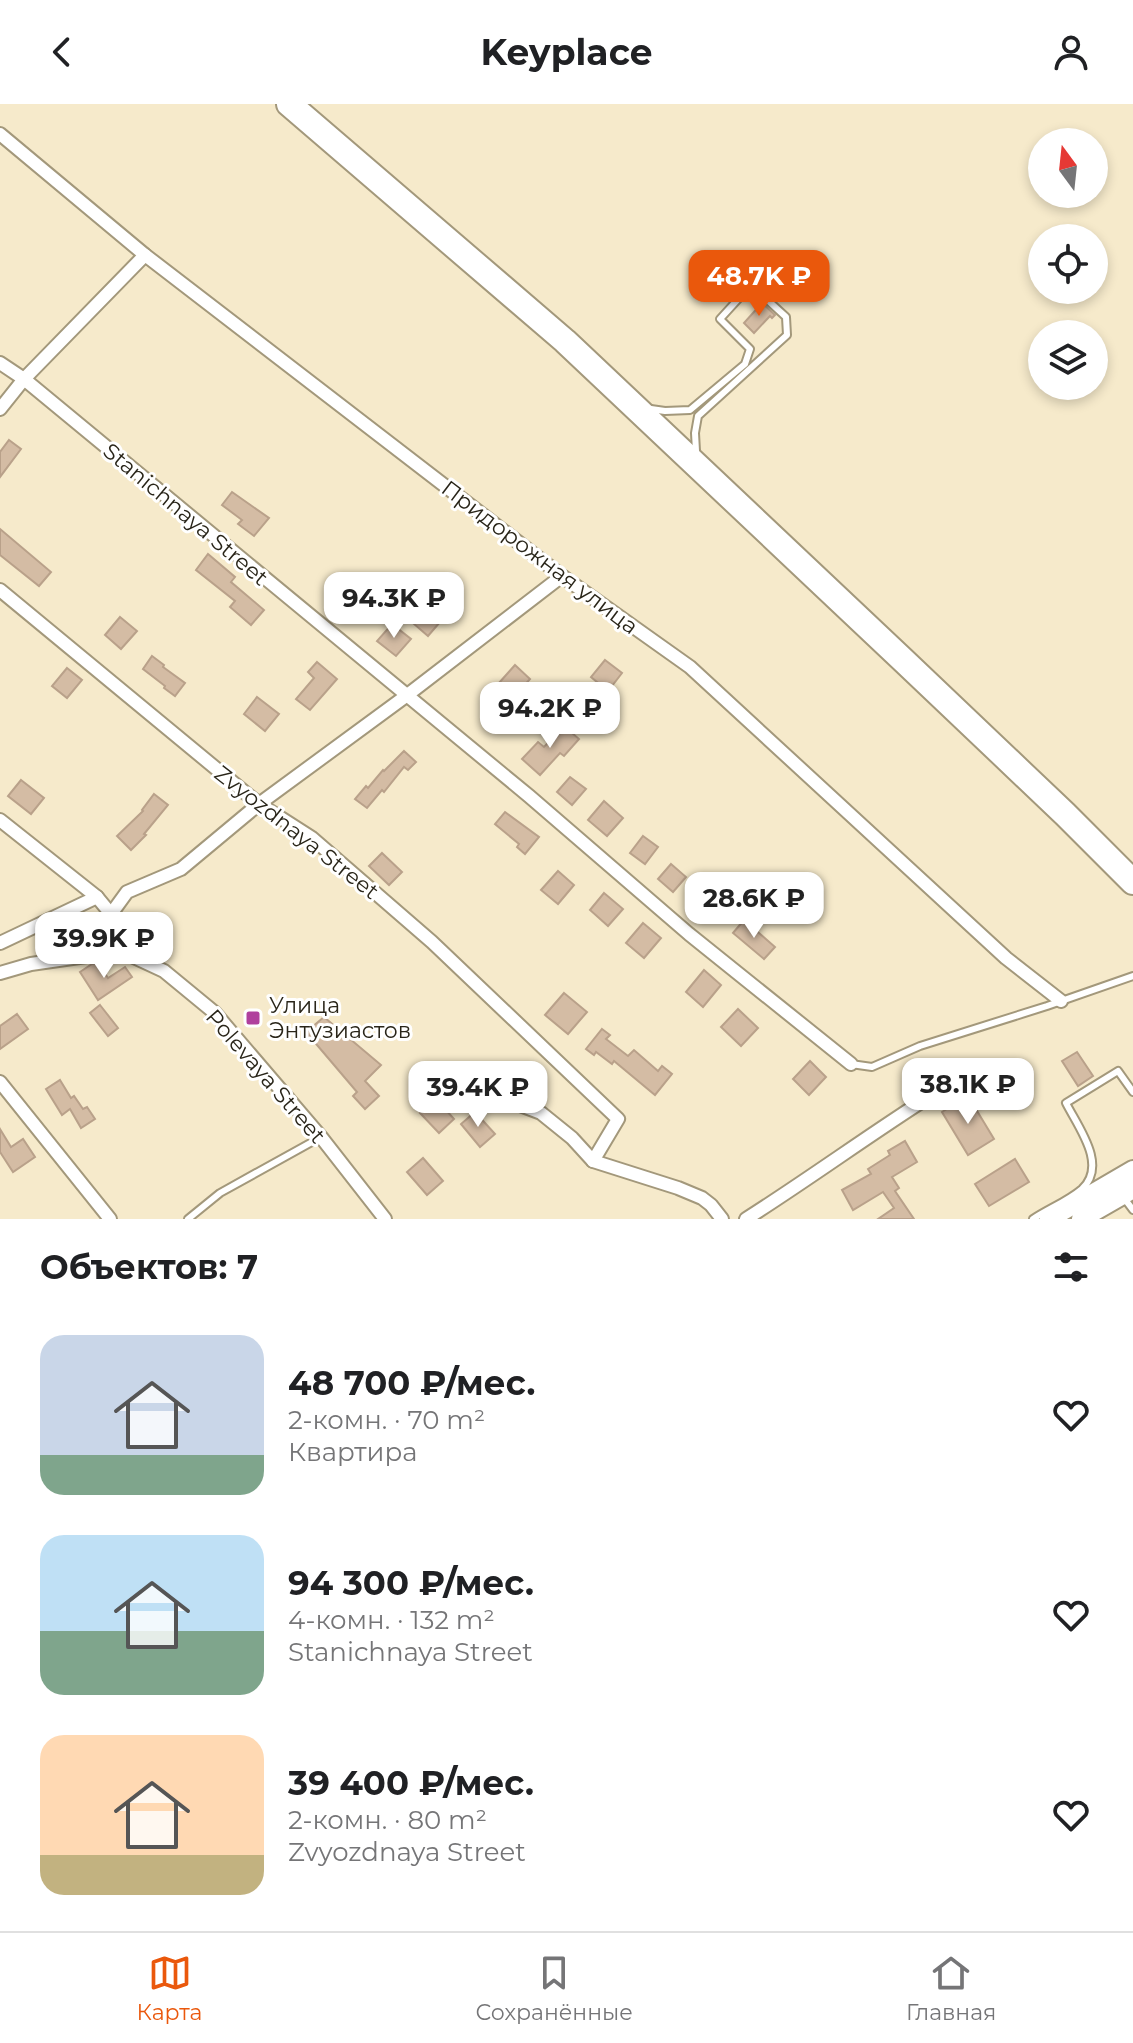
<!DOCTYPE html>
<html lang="ru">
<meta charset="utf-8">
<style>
:root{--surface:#fff;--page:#f6f6f6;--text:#202124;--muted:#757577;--line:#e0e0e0;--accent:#ea580c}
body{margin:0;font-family:Montserrat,sans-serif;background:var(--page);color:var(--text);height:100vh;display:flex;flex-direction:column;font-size:30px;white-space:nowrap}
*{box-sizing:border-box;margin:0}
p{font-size:26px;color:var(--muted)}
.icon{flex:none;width:44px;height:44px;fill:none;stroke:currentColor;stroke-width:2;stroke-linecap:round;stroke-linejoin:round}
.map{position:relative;height:1115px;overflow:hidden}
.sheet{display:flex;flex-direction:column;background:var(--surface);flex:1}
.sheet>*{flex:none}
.needle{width:52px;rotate:345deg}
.buttons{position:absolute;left:1028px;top:24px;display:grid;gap:16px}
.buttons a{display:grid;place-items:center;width:80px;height:80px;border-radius:50%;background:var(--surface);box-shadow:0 4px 12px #0003;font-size:40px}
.price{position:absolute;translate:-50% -68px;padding:0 18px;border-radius:16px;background:#fff;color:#222;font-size:26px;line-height:52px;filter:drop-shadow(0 2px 4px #0008)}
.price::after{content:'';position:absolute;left:50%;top:48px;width:24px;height:18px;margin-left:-12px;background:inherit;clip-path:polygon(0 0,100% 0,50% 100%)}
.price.selected{background:var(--accent);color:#fff}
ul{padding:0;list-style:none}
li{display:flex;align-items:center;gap:24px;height:200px;padding:0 40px}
li span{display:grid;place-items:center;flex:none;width:224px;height:160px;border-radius:24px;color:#555}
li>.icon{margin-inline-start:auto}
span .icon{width:96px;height:96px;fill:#fffc;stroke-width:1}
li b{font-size:34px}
h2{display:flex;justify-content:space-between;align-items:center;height:96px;padding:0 40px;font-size:34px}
header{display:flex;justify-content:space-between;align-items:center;height:104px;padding:0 40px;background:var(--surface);font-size:36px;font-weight:700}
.dock{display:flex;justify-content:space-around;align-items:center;height:112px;border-top:2px solid var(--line);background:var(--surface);font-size:22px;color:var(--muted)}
.dock a{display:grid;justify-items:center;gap:4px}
.dock .selected{color:var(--accent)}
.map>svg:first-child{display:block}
</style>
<header><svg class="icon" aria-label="back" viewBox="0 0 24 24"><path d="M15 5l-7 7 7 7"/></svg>Keyplace<svg class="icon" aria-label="person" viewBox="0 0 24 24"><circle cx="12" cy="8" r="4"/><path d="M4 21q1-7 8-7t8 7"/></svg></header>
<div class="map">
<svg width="1133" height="1115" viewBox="0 0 1133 1115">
<rect width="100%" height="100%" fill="#f6eacb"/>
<g fill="#d4bca4" stroke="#b9a18a" stroke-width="2">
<polygon points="762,199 775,211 772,214 770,212 754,229 744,219"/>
<polygon points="9,336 21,345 0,373 0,348"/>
<polygon points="232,388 269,414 254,432 238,420 242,416 222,401"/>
<polygon points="0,425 51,468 39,482 0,451"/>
<polygon points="208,450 235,473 231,478 264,506 251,521 230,503 235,497 196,466"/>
<polygon points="426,506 440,518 428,532 414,520"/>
<polygon points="120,513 137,527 121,545 105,531"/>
<polygon points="392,520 411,535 396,552 377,537"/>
<polygon points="152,552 164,561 163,563 185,579 175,592 164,584 165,582 143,565"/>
<polygon points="605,556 622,569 608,587 591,573"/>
<polygon points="317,558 337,575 310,606 296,595 314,574 308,568"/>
<polygon points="515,561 530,575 515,592 499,579"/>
<polygon points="67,564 82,576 67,594 52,582"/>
<polygon points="257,593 279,610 265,627 244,610"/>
<polygon points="564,622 579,635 564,652 560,649 540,671 522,655 538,638 544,643"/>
<polygon points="404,647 416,658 408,666 404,663 384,688 382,686 367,704 355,695 366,682 368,684 383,666 384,667"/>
<polygon points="570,673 586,685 572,701 557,688"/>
<polygon points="21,676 44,694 31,710 8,692"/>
<polygon points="154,690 168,701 144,730 146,731 131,746 117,732 143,707 142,706"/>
<polygon points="604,697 623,714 607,732 588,716"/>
<polygon points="505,708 539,733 525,750 517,743 519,740 495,720"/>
<polygon points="643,732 658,743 645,760 630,749"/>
<polygon points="382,749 402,768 389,781 369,762"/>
<polygon points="671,760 686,773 673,788 658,775"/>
<polygon points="558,767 574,781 558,800 541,786"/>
<polygon points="604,789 623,805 608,822 590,806"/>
<polygon points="726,790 741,803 730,816 715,804"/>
<polygon points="744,816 775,843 764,855 733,829"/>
<polygon points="643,819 661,834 644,854 626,839"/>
<polygon points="98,859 108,874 125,863 132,873 98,896 80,868 92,860"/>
<polygon points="704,866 721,881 703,903 686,888"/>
<polygon points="564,889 587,908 568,930 545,911"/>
<polygon points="100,901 118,924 108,932 90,909"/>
<polygon points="738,905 758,924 741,942 721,923"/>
<polygon points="17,910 28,925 0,945 0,922"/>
<polygon points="324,913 381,961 365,977 379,992 365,1005 353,992 357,988 306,928"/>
<polygon points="602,925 610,931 606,935 628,952 634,946 658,967 662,962 672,970 655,991 614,957 612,960 596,948 594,951 586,945"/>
<polygon points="1077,948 1093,972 1078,982 1062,957"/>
<polygon points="810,957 826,973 809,991 793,975"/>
<polygon points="60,976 71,994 74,992 83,1005 87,1003 95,1015 81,1024 70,1005 62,1011 46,985"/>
<polygon points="968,992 994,1035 968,1051 942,1008"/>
<polygon points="436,995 454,1015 439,1029 420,1009"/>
<polygon points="475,1008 495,1030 480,1043 461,1020"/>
<polygon points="0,1025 11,1043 23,1035 35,1053 13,1068 0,1048"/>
<polygon points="905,1037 917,1058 892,1073 899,1084 895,1087 914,1115 878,1115 894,1104 883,1088 853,1106 842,1086 871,1070 868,1065 890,1051 888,1047"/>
<polygon points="423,1054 443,1077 427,1091 407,1068"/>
<polygon points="1015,1055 1029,1078 989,1102 975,1080"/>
</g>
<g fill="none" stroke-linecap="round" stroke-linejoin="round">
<g stroke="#a3987b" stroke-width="10">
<g id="lane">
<polyline points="651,305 665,307 690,306 745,260 750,245 720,215 751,181 786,213 787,231 698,312 695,329 696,347"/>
<polyline points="851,960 872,963 920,942 1047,902 1133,872"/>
<polyline points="1124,1094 1133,1106"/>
<polyline points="188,1115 220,1089 321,1033"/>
<path d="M 1033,1115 C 1048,1105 1068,1097 1082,1085 C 1108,1061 1078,1023 1066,999 L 1118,967 L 1133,988"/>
</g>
</g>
<g stroke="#a3987b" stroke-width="16">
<g id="street">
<polyline points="0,30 145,151 562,472 690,563 1006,854 1061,897"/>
<polyline points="0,259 24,275 529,692 689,830 851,960"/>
<polyline points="0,305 24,275 145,151"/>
<polyline points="0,486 259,700 312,734 432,838 618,1015 593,1057"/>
<polyline points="0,716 97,793 111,810 121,847 164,867 215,909 321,1033 385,1115"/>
<polyline points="111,810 127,788 181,765 259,700 406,592 562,472"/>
<polyline points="0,839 97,793"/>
<polyline points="0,869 31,860 121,847"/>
<polyline points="0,978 110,1115"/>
<polyline points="442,980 494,991 541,1009 572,1034 593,1057 678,1084 702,1094 711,1101 722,1115"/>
<path d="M 746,1115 C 809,1075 869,1031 932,991"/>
</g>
</g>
<g stroke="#a3987b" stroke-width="22">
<g id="secondary">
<polyline points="1049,1115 1133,1066"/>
<polyline points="1081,1115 1133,1085"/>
</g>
</g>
<g stroke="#a3987b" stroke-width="28">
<polyline id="highway" points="289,0 565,237 903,556 1065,710 1133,778"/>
</g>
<use href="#lane" stroke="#fff" stroke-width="6"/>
<use href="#street" stroke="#fff" stroke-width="12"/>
<use href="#secondary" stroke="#fff" stroke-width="18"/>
<use href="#highway" stroke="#fff" stroke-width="24"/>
</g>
<rect fill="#b0409d" stroke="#fff" stroke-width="3" x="245" y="906" width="16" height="16" rx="4"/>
<g text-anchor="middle" stroke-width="6" stroke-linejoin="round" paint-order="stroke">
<g font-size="22" fill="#292519" stroke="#fff">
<text transform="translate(186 410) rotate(40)" y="8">Stanichnaya Street</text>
<text transform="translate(540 453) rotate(37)" y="8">Придорожная улица</text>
<text transform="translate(297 728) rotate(38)" y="8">Zvyozdnaya Street</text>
<text transform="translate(266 972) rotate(49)" y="8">Polevaya Street</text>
</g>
<g font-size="22" fill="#292519" stroke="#fff" text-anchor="start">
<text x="269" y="909">Улица<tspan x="269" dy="25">Энтузиастов</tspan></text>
</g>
</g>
</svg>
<div class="buttons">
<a><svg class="needle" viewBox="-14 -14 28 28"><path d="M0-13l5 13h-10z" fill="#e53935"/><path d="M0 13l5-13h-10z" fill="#757577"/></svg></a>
<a><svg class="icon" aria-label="locate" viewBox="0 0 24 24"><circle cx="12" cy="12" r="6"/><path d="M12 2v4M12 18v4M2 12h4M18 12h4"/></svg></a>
<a><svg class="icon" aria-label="layers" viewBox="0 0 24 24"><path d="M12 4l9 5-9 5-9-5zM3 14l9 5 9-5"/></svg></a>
</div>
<b class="price selected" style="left:759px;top:214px">48.7K ₽</b>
<b class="price" style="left:394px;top:536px">94.3K ₽</b>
<b class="price" style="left:550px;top:646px">94.2K ₽</b>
<b class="price" style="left:754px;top:836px">28.6K ₽</b>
<b class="price" style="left:104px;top:876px">39.9K ₽</b>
<b class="price" style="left:968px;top:1022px">38.1K ₽</b>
<b class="price" style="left:478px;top:1025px">39.4K ₽</b>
</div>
<section class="sheet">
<h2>Объектов: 7<svg class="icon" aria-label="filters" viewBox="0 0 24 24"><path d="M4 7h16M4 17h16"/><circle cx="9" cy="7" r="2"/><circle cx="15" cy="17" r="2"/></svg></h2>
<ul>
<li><span style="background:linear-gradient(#c9d6e8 75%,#7fa58c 0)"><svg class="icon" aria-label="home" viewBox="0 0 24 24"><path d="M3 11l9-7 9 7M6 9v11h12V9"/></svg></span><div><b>48 700 ₽/мес.</b><p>2-комн. · 70 m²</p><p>Квартира</p></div><svg class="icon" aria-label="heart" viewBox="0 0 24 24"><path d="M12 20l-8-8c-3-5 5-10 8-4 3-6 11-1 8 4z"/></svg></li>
<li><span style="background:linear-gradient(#bfe0f5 60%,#7fa58c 0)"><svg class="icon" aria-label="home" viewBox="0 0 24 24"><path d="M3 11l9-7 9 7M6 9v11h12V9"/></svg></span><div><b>94 300 ₽/мес.</b><p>4-комн. · 132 m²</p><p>Stanichnaya Street</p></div><svg class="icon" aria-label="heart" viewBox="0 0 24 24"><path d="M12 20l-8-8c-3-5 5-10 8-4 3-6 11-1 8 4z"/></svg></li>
<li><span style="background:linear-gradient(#ffd9b3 75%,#c2b280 0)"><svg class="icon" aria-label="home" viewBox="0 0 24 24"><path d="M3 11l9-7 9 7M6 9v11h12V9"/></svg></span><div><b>39 400 ₽/мес.</b><p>2-комн. · 80 m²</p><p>Zvyozdnaya Street</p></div><svg class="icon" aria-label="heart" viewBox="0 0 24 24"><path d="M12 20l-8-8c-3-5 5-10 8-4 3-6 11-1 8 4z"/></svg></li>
</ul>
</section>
<nav class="dock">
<a class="selected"><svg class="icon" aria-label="map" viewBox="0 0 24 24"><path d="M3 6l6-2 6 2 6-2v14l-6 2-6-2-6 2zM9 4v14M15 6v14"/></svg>Карта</a>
<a><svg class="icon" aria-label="saved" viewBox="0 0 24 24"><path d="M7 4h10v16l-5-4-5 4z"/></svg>Сохранённые</a>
<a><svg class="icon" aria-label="home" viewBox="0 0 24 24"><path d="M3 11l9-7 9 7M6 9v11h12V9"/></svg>Главная</a>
</nav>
